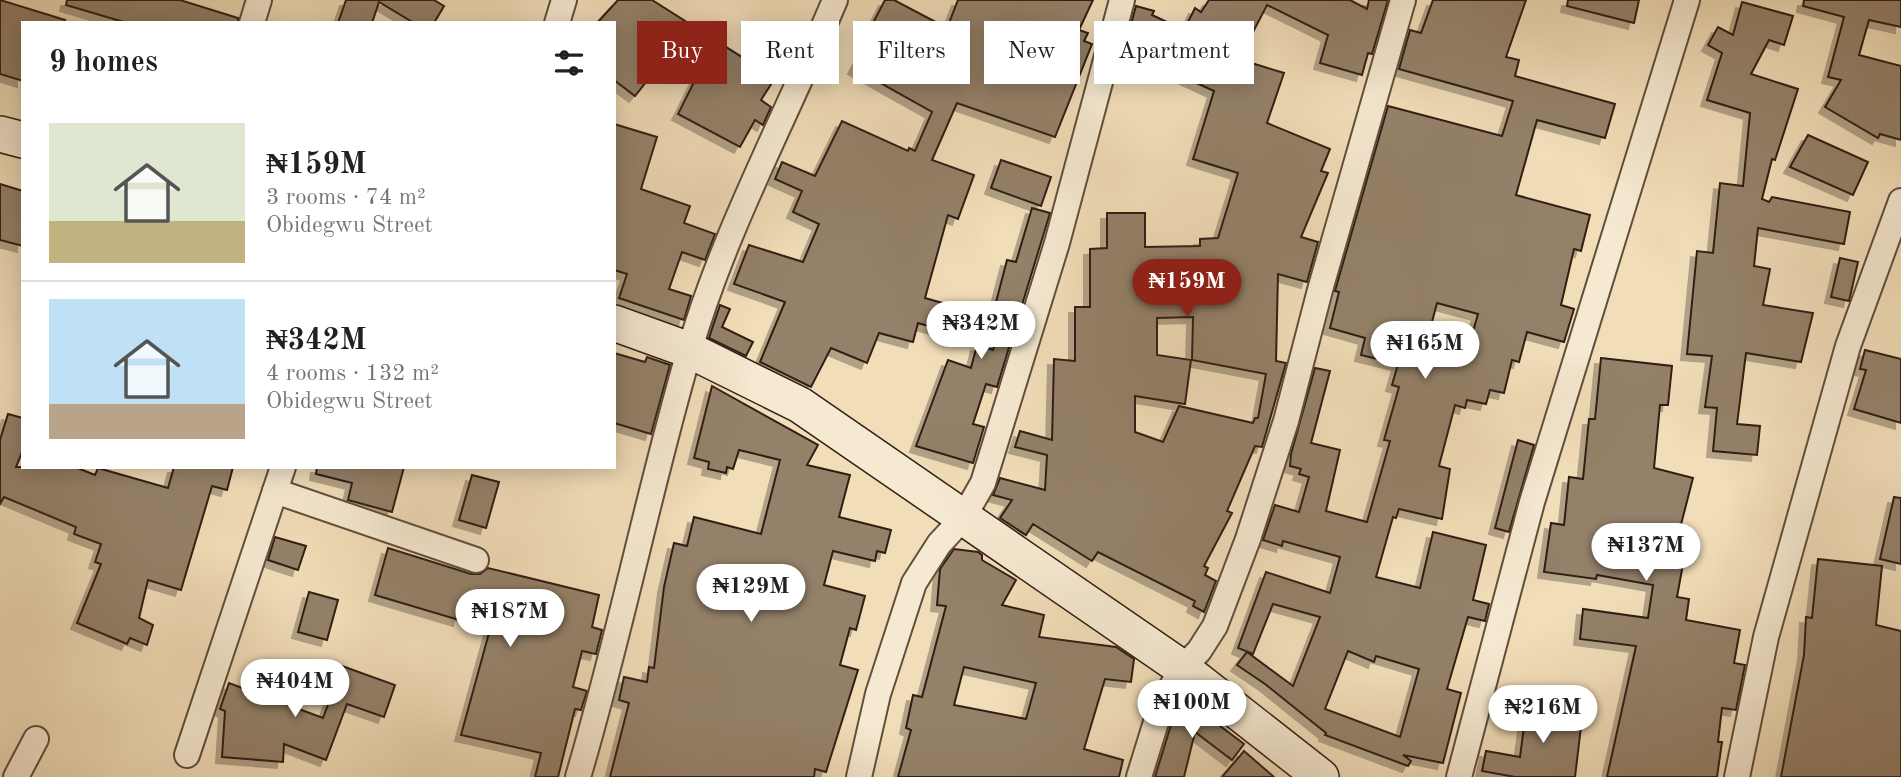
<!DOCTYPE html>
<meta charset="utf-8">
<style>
:root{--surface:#fff;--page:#f6f6f6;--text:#202124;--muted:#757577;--line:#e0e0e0;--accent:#8f2418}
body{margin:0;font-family:"Old Standard TT",serif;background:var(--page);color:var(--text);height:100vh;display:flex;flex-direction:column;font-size:26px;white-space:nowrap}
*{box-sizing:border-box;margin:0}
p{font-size:23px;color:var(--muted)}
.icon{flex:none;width:38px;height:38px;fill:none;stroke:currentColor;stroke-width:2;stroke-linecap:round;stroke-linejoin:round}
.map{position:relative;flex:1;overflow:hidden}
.details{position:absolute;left:21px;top:21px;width:595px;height:448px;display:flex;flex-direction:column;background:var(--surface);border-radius:0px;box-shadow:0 4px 18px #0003}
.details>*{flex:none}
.banner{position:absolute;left:637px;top:21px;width:665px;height:63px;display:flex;gap:14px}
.price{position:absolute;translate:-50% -60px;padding:0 16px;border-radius:24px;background:#fff;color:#222;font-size:23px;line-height:46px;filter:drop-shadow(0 2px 4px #0008)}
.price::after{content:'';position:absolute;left:50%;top:42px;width:21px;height:16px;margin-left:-10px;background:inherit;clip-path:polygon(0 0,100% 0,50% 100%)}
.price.active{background:var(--accent);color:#fff}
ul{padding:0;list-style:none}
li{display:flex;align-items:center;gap:21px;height:175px;padding:0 28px}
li+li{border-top:2px solid var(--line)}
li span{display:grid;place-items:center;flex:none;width:196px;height:140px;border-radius:0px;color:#555}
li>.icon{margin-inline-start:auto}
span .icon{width:84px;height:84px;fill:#fffc;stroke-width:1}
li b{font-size:30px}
h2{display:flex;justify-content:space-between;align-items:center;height:84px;padding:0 28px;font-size:30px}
.chip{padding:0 24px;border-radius:0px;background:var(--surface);box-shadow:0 4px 18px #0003;font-size:24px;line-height:63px}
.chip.active{background:var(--accent);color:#fff}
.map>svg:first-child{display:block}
</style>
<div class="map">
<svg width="1901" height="777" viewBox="0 0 1901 777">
<defs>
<filter id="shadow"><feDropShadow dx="-6" dy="6" stdDeviation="0" flood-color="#0004"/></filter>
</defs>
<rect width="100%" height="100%" fill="#f1ddb8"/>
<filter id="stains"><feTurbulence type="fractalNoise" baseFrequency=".00286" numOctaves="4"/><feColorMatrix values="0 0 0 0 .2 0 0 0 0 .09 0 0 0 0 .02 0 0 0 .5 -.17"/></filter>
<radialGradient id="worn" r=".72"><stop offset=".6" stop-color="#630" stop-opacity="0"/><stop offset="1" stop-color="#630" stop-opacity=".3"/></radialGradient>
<g fill="#948169" stroke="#301e14" stroke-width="2" fill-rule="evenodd" filter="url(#shadow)">
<polygon points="0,0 65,20 64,23 23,23 23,81 0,74"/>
<polygon points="67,0 180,0 238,18 238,23 127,23 66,5"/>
<polygon points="346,0 434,0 444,6 434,23 414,23 379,2 372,23 338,23"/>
<polygon points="618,0 652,0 775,78 761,100 771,107 763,125 755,120 740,147 678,114 696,78 665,58 635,96 614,80 614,23 597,23"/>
<polygon points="885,0 894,0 947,28 958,0 1093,0 1079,30 1088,33 1084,41 1092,44 1055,137 957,103 932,160 974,175 958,219 948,215 925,298 946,304 939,329 918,323 913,342 879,333 867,363 831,348 811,387 760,362 785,302 734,284 749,245 803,262 819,224 793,212 802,191 775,179 782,162 815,176 842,121 908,151 909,148 915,151 932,112 854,68 868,42 864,40"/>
<path d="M 1209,0 L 1350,0 L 1367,9 L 1369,0 L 1388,0 L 1372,54 L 1368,53 L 1362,75 L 1320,63 L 1328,35 L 1267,5 L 1241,55 L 1247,58 L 1245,61 L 1284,73 L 1267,123 L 1330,149 L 1321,171 L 1328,173 L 1301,237 L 1318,242 L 1307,282 L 1278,274 L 1276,361 L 1286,363 L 1262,447 L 1255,446 L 1227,511 L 1232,513 L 1204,566 L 1208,568 L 1205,575 L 1216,581 L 1204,612 L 1193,606 L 1195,601 L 1098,552 L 1092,561 L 1033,524 L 1026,535 L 1000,518 L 1012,500 L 993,495 L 1000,478 L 1045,490 L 1047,455 L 1015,447 L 1020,431 L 1052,440 L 1054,359 L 1075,361 L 1075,307 L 1090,307 L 1090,249 L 1107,248 L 1107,213 L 1145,213 L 1145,247 L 1200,246 L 1200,239 L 1218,238 L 1238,173 L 1193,159 L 1214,91 L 1151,62 L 1154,55 L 1125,46 L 1136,6 L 1154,11 L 1152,15 L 1184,30 L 1195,8 L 1201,12 ZM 1193,317 L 1192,360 L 1266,374 L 1258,418 L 1255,418 L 1253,423 L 1179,406 L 1163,442 L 1135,432 L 1135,396 L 1185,404 L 1191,360 L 1157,355 L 1157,318 Z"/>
<path d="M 1433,0 L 1526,0 L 1506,57 L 1519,60 L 1515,76 L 1615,104 L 1605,138 L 1537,120 L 1516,195 L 1590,215 L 1581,251 L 1574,249 L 1561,305 L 1574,309 L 1564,342 L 1527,332 L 1519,362 L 1512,360 L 1504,393 L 1490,390 L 1486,404 L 1467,400 L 1465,408 L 1455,405 L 1439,466 L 1450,469 L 1442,519 L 1399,509 L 1396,518 L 1393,517 L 1376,577 L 1420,588 L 1433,532 L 1486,545 L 1473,600 L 1489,604 L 1485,621 L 1468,617 L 1447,689 L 1461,693 L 1443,763 L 1403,755 L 1411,761 L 1408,766 L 1325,735 L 1326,733 L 1265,684 L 1237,665 L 1247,652 L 1293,686 L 1320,617 L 1273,604 L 1253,654 L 1238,648 L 1266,572 L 1330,593 L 1340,557 L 1283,541 L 1282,546 L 1263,540 L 1275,505 L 1299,512 L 1309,477 L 1299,474 L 1301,469 L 1290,466 L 1291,454 L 1315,368 L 1330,371 L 1311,443 L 1340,450 L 1326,511 L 1367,522 L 1390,441 L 1384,440 L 1399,387 L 1392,385 L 1398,364 L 1361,355 L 1365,338 L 1330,328 L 1339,292 L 1335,291 L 1388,106 L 1502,136 L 1513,101 L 1399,69 L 1410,30 L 1421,33 ZM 1437,303 L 1478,314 L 1467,352 L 1427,341 ZM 1348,651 L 1374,662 L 1376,656 L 1419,669 L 1400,737 L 1325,709 Z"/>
<polygon points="1568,0 1639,0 1634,23 1567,6"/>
<polygon points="1804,0 1901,0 1901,27 1869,20 1859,55 1901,66 1901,140 1880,134 1878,138 1825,107 1841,80 1828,77 1844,17 1803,6"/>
<polygon points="1742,2 1793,16 1784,45 1769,40 1751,74 1798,89 1775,160 1772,159 1762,199 1769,202 1772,197 1850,212 1844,244 1758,228 1754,266 1770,269 1763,305 1813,313 1801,362 1746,353 1737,424 1760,426 1757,455 1713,451 1717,408 1705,407 1712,356 1687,354 1697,251 1713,253 1720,183 1743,186 1750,113 1707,100 1722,53 1708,45 1718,27 1733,35"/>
<polygon points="614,124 657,137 641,189 690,206 684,223 715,234 705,260 682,252 669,289 691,296 684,320 619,298 627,274 614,270"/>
<polygon points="1808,135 1868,162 1853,195 1790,167"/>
<polygon points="1001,160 1051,177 1041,206 991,188"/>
<polygon points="0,184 23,191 23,246 0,240"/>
<polygon points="1032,208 1050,213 997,387 986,384 973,424 984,427 973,463 916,446 948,360 971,368 977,345 993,350 1005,309 995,306 1007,260 1016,262"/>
<polygon points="1840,258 1858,262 1849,301 1831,297"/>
<polygon points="720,305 730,309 722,327 753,342 746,356 709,338"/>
<polygon points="1865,350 1901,359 1901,423 1854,409 1866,370 1860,369"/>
<polygon points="614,353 645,362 647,357 670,365 651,434 614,423"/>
<polygon points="1601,358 1672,366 1668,405 1660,405 1654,468 1693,478 1677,540 1687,542 1677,597 1689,599 1686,620 1740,630 1734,663 1745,665 1736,710 1722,708 1718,742 1722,742 1717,777 1607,777 1636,646 1580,639 1583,609 1648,618 1653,585 1597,575 1596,579 1544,572 1551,523 1564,525 1569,477 1583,479 1589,419 1595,419"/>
<polygon points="712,386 818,445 807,465 850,475 839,517 891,530 885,553 877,551 875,561 833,551 824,585 865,596 856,630 850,628 840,665 858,670 826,772 815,769 814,777 610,777 629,703 619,700 624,677 647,682 649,667 654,668 664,587 674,543 687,546 694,517 761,534 780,460 739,450 733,469 727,467 726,473 708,469 709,462 694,458"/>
<polygon points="8,414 23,418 23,450 16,467 75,467 95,475 98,468 168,488 174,467 233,467 227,490 212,486 181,590 148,580 139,618 153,625 147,645 130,638 127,644 77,623 101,564 95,562 101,544 74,534 76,527 4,497 0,504 0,440"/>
<polygon points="1518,440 1534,445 1509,532 1495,528"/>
<polygon points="317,467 404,467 392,512 348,500 352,483 316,474"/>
<polygon points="472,475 499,482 486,528 459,520"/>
<polygon points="1894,497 1901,498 1901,564 1880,559"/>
<polygon points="275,537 306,546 298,570 268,560"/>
<polygon points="388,548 471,574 480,574 488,568 599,595 592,627 602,630 596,654 582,651 573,687 587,691 581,710 575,709 558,777 535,777 541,753 461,735 492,622 460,614 459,620 375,595"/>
<path d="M 954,549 L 978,552 L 982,555 L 982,560 L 1016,580 L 1002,605 L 1044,615 L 1039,637 L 1116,647 L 1134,659 L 1131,682 L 1105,679 L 1084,749 L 1123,760 L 1119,777 L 898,777 L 911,730 L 906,728 L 913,695 L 922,697 L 946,606 L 937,605 L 940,569 ZM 964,667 L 1036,683 L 1026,719 L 954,705 Z"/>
<polygon points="1818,559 1882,566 1876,625 1901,631 1901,777 1781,777 1804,655 1806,617 1812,618"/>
<polygon points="309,592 338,600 327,640 298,632"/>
<polygon points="342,666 395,685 384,717 347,704 326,760 284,744 283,762 222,757 225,711 220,709 229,683 323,718"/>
<polygon points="1183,698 1244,744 1232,760 1195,732 1184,777 1155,777 1175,712"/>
<polygon points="1527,703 1583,710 1575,777 1515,777 1482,771 1486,751 1520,757"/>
<polygon points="1244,751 1274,777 1222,777"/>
</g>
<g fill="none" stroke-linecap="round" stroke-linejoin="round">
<g stroke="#604e3d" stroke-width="28">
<g id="street">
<polyline points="252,23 259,0"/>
<polyline points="557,23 564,0"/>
<polyline points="275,491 476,560"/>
<polyline points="187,755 283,467"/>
<polyline points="16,777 36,739"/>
<path d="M 578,777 C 620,636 648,493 689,352 C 723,233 787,115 835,0"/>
<polyline points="859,777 878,694 914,583 939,544 963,518 983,483 1057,243 1122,0"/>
<polyline points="1139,777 1161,706 1182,668 1199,651 1215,626 1248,539 1286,421 1320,290 1403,0"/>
<polyline points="1459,777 1532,502 1687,0"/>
<polyline points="1737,777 1766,637 1848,346 1901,201"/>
</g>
</g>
<g stroke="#301e14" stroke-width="38">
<g id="secondary">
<polyline points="0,134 23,140"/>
<polyline points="614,323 689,350 800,405 1182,668 1321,777"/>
</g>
</g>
<use href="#street" stroke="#f6e9d1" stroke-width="24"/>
<use href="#secondary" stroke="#f6e9d1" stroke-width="35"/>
</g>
<rect width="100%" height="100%" filter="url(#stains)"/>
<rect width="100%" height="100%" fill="url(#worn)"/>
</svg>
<b class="price active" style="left:1187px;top:319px">₦159M</b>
<b class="price" style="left:981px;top:361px">₦342M</b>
<b class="price" style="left:1425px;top:381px">₦165M</b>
<b class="price" style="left:1646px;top:583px">₦137M</b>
<b class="price" style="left:751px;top:624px">₦129M</b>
<b class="price" style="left:510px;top:649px">₦187M</b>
<b class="price" style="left:295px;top:719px">₦404M</b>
<b class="price" style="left:1192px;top:740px">₦100M</b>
<b class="price" style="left:1543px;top:745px">₦216M</b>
<div class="banner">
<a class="chip active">Buy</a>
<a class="chip">Rent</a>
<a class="chip">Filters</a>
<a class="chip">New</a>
<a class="chip">Apartment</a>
</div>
<section class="details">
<h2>9 homes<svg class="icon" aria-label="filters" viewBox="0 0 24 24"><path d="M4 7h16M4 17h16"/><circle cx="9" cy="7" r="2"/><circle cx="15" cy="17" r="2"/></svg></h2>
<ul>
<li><span style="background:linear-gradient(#dfe7d0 70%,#c2b280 0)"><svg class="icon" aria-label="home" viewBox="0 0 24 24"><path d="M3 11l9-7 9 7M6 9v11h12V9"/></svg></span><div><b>₦159M</b><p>3 rooms · 74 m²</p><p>Obidegwu Street</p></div></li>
<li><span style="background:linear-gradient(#bfe0f5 75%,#b9a48a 0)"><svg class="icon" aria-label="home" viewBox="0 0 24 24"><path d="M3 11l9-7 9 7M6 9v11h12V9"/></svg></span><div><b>₦342M</b><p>4 rooms · 132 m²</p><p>Obidegwu Street</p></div></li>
</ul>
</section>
</div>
